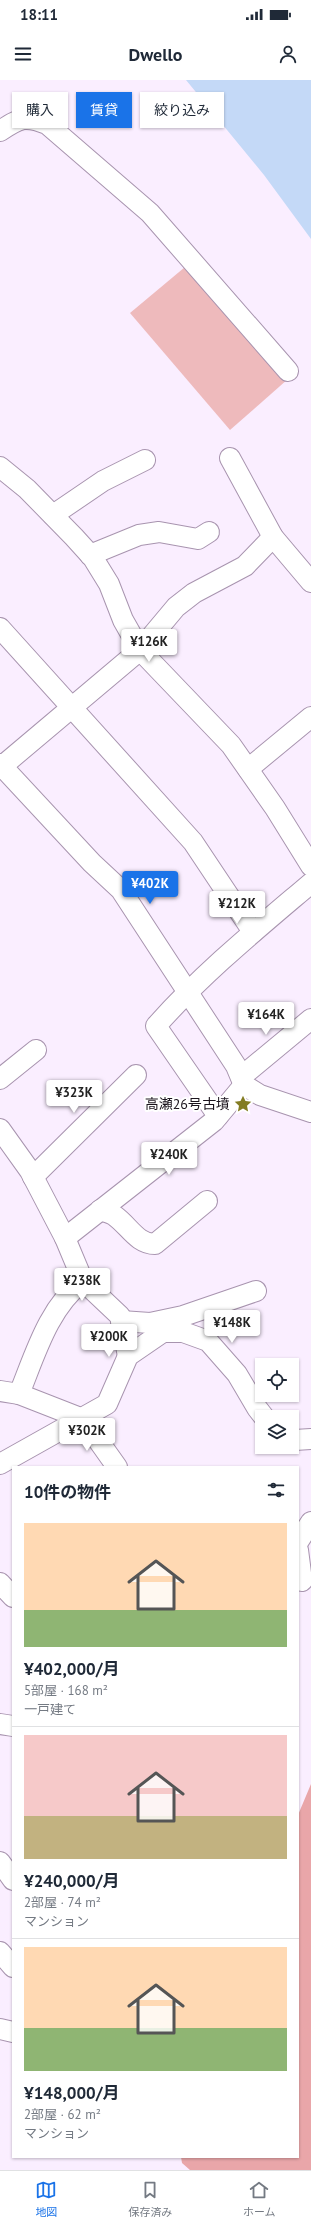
<!DOCTYPE html>
<html lang="ja">
<meta charset="utf-8">
<style>
:root{--surface:#fff;--page:#f6f6f7;--text:#1f2937;--muted:#747a83;--line:#e0e1e3;--accent:#1a73e8}
body{margin:0;font-family:"PT Sans","Noto Sans JP",sans-serif;background:var(--page);color:var(--text);height:100vh;display:flex;flex-direction:column;font-size:15px;white-space:nowrap}
*{box-sizing:border-box;margin:0}
p{font-size:13px;color:var(--muted)}
.icon{flex:none;width:22px;height:22px;fill:none;stroke:currentColor;stroke-width:2;stroke-linecap:round;stroke-linejoin:round}
.map{position:relative;flex:1;overflow:hidden}
.details{position:absolute;left:12px;top:1386px;width:287px;height:692px;display:flex;flex-direction:column;background:var(--surface);border-radius:0px;box-shadow:0 1px 3px #0004}
.details>*{flex:none}
.guide{position:absolute;left:12px;top:12px;width:287px;height:36px;display:flex;gap:8px}
.fabs{position:absolute;left:255px;top:1278px;display:grid;gap:8px}
.fabs a{display:grid;place-items:center;width:44px;height:44px;border-radius:0px;background:var(--surface);box-shadow:0 1px 3px #0004;font-size:20px}
.price{position:absolute;translate:-50% -34px;padding:0 9px;border-radius:4px;background:#fff;color:#222;font-size:13px;line-height:26px;filter:drop-shadow(0 1px 2px #0008)}
.price::after{content:'';position:absolute;left:50%;top:24px;width:12px;height:9px;margin-left:-6px;background:inherit;clip-path:polygon(0 0,100% 0,50% 100%)}
.price.active{background:var(--accent);color:#fff}
ul{padding:0;list-style:none}
li{display:grid;align-content:center;gap:8px;height:212px;padding:0 12px}
li+li{border-top:1px solid var(--line)}
li span{display:grid;place-items:center;height:124px;border-radius:0px;color:#555}
li>.icon{margin-inline-start:auto}
span .icon{width:72px;height:72px;fill:#fffc;stroke-width:1}
li b{font-size:17px}
h2{display:flex;justify-content:space-between;align-items:center;height:48px;padding:0 12px;font-size:17px}
.chip{padding:0 14px;border-radius:0px;background:var(--surface);box-shadow:0 1px 3px #0004;font-size:14px;line-height:36px}
.chip.active{background:var(--accent);color:#fff}
.status{display:flex;justify-content:space-between;align-items:center;height:28px;padding:0 20px;background:var(--surface);direction:ltr}
.status svg{height:11px;fill:currentColor}
header{display:flex;justify-content:space-between;align-items:center;height:52px;padding:0 12px;background:var(--surface);font-size:18px;font-weight:700}
.tabs{display:flex;justify-content:space-around;align-items:center;height:56px;border-top:1px solid var(--line);background:var(--surface);font-size:11px;color:var(--muted)}
.tabs a{display:grid;justify-items:center;gap:2px}
.tabs .active{color:var(--accent)}
.map>svg:first-child{display:block}
</style>
<div class="status"><b>18:11</b><svg viewBox="0 0 49 12"><path d="M0 12V9h3v3zM5 12V6h3v6zM10 12V3h3v9zM15 12V0h3v12zM26 1h20v11H26zM47 4h2v5h-2z"/></svg></div>
<header><svg class="icon" aria-label="menu" viewBox="0 0 24 24"><path d="M4 6h16M4 12h16M4 18h16"/></svg>Dwello<svg class="icon" aria-label="person" viewBox="0 0 24 24"><circle cx="12" cy="8" r="4"/><path d="M4 21q1-7 8-7t8 7"/></svg></header>
<div class="map">
<svg width="311" height="2090" viewBox="0 0 311 2090">
<rect width="100%" height="100%" fill="#faeeff"/>
<polygon fill="#eebabc" points="191,182 288,299 230,350 130,233"/>
<polygon fill="#e9a6a9" points="311,1704 311,2090 190,2090 182,2083 181,2077 298,2077 298,1735"/>
<polygon fill="#c4d9f7" points="186,0 311,0 311,159 264,95"/>
<g fill="none" stroke-linecap="round" stroke-linejoin="round">
<g stroke="#a894af" stroke-width="22">
<g id="minor">
<path d="M 0,51 C 20,38 25,35 47,44 L 150,133 L 288,291"/>
<polyline points="230,378 273,457 311,502"/>
<polyline points="0,387 27,409 74,457 93,478 109,504 123,540 140,570 231,665 275,728 311,786"/>
<polyline points="53,435 103,401 145,380"/>
<polyline points="90,475 139,455 159,452 198,459 209,452"/>
<polyline points="0,548 193,762 253,852"/>
<polyline points="0,684 92,783 121,810 236,986 244,1005 260,1015 311,1032"/>
<polyline points="0,688 140,570 176,527 194,513 245,486 273,457"/>
<polyline points="248,689 311,637"/>
<polyline points="241,997 311,939"/>
<polyline points="0,999 36,970"/>
<path d="M 218,1036 L 156,946 C 203,893 257,849 311,803"/>
<polyline points="0,1049 30,1091 65,1158 83,1201 120,1236 128,1276"/>
<polyline points="33,1097 136,995"/>
<path d="M 100,1130 C 105,1132 111,1133 115,1136 C 129,1146 137,1164 155,1164 L 207,1121"/>
<polyline points="65,1158 214,1041 244,1005"/>
<polyline points="121,1241 150,1243 183,1236 256,1211"/>
<polyline points="0,1311 19,1314 83,1339 117,1387"/>
<path d="M 19,1314 C 35,1275 48,1228 83,1201"/>
<polyline points="292,1358 295,1360 311,1359"/>
<polyline points="0,1384 107,1324 128,1276 163,1252 183,1252 208,1261 237,1294 257,1328 264,1337"/>
<polyline points="298,1462 311,1442"/>
<polyline points="298,1470 302,1501"/>
<polyline points="0,1503 13,1517"/>
<polyline points="0,1644 13,1646"/>
<polyline points="0,1782 13,1800"/>
<polyline points="0,1872 13,1887"/>
<polyline points="0,1949 13,1952"/>
</g>
</g>
<use href="#minor" stroke="#fff" stroke-width="20"/>
</g>
<defs>
<g id="sight-bare" transform="scale(1.38)"><path d="M0-6L1.8-2.2L6-1.7L2.9 1.2L3.7 5.4L0 3.3L-3.7 5.4L-2.9 1.2L-6-1.7L-1.8-2.2Z" fill="#837c22" stroke="#fff" stroke-width="2.5" paint-order="stroke"/></g>
</defs>
<g fill-rule="evenodd">
<use href="#sight-bare" x="243" y="1024"/>
</g>
<g text-anchor="middle" stroke-width="4" stroke-linejoin="round" paint-order="stroke">
<g font-size="14" fill="#1b141d" stroke="#fff" text-anchor="end">
<text x="230" y="1029">高瀬26号古墳</text>
</g>
</g>
</svg>
<div class="fabs">
<a><svg class="icon" aria-label="locate" viewBox="0 0 24 24"><circle cx="12" cy="12" r="6"/><path d="M12 2v4M12 18v4M2 12h4M18 12h4"/></svg></a>
<a><svg class="icon" aria-label="layers" viewBox="0 0 24 24"><path d="M12 4l9 5-9 5-9-5zM3 14l9 5 9-5"/></svg></a>
</div>
<b class="price" style="left:149px;top:583px">¥126K</b>
<b class="price active" style="left:150px;top:825px">¥402K</b>
<b class="price" style="left:237px;top:845px">¥212K</b>
<b class="price" style="left:266px;top:956px">¥164K</b>
<b class="price" style="left:74px;top:1034px">¥323K</b>
<b class="price" style="left:169px;top:1096px">¥240K</b>
<b class="price" style="left:82px;top:1222px">¥238K</b>
<b class="price" style="left:232px;top:1264px">¥148K</b>
<b class="price" style="left:109px;top:1278px">¥200K</b>
<b class="price" style="left:87px;top:1372px">¥302K</b>
<div class="guide">
<a class="chip">購入</a>
<a class="chip active">賃貸</a>
<a class="chip">絞り込み</a>
</div>
<section class="details">
<h2>10件の物件<svg class="icon" aria-label="filters" viewBox="0 0 24 24"><path d="M4 7h16M4 17h16"/><circle cx="9" cy="7" r="2"/><circle cx="15" cy="17" r="2"/></svg></h2>
<ul>
<li><span style="background:linear-gradient(#ffd9b3 70%,#8fb573 0)"><svg class="icon" aria-label="home" viewBox="0 0 24 24"><path d="M3 11l9-7 9 7M6 9v11h12V9"/></svg></span><div><b>¥402,000/月</b><p>5部屋 · 168 m²</p><p>一戸建て</p></div></li>
<li><span style="background:linear-gradient(#f6c9c9 65%,#c2b280 0)"><svg class="icon" aria-label="home" viewBox="0 0 24 24"><path d="M3 11l9-7 9 7M6 9v11h12V9"/></svg></span><div><b>¥240,000/月</b><p>2部屋 · 74 m²</p><p>マンション</p></div></li>
<li><span style="background:linear-gradient(#ffd9b3 65%,#8fb573 0)"><svg class="icon" aria-label="home" viewBox="0 0 24 24"><path d="M3 11l9-7 9 7M6 9v11h12V9"/></svg></span><div><b>¥148,000/月</b><p>2部屋 · 62 m²</p><p>マンション</p></div></li>
</ul>
</section>
</div>
<nav class="tabs">
<a class="active"><svg class="icon" aria-label="map" viewBox="0 0 24 24"><path d="M3 6l6-2 6 2 6-2v14l-6 2-6-2-6 2zM9 4v14M15 6v14"/></svg>地図</a>
<a><svg class="icon" aria-label="saved" viewBox="0 0 24 24"><path d="M7 4h10v16l-5-4-5 4z"/></svg>保存済み</a>
<a><svg class="icon" aria-label="home" viewBox="0 0 24 24"><path d="M3 11l9-7 9 7M6 9v11h12V9"/></svg>ホーム</a>
</nav>
